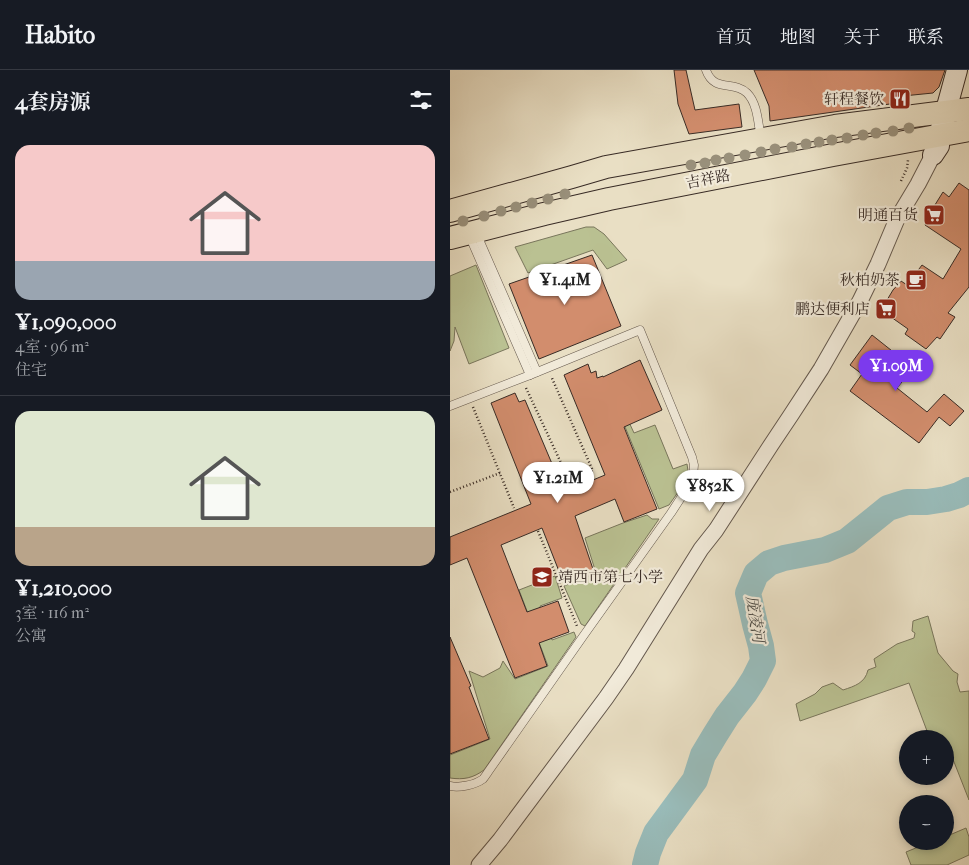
<!DOCTYPE html>
<html lang="zh">
<meta charset="utf-8">
<style>
:root{--surface:#171b24;--page:#20242c;--text:#f1f3f6;--muted:#9ea1a6;--line:#363941;--accent:#7c3aed}
body{margin:0;font-family:"IM FELL French Canon","Noto Serif SC",serif;background:var(--page);color:var(--text);height:100vh;display:flex;flex-direction:column;font-size:19px;white-space:nowrap}
*{box-sizing:border-box;margin:0}
p{font-size:16px;color:var(--muted)}
.icon{flex:none;width:28px;height:28px;fill:none;stroke:currentColor;stroke-width:2;stroke-linecap:round;stroke-linejoin:round}
.map{position:relative;flex:1;overflow:hidden}
.sheet{display:flex;flex-direction:column;background:var(--surface);width:450px}
.sheet>*{flex:none}
.controls{position:absolute;left:449px;top:660px;display:grid;gap:10px}
.controls a{display:grid;place-items:center;width:55px;height:55px;border-radius:50%;background:var(--surface);box-shadow:0 2px 8px #0003;font-size:25px}
.price{position:absolute;translate:-50% -42px;padding:0 11px;border-radius:18px;background:#fff;color:#222;font-size:16px;line-height:32px;filter:drop-shadow(0 1px 2px #0008)}
.price::after{content:'';position:absolute;left:50%;top:30px;width:15px;height:11px;margin-left:-8px;background:inherit;clip-path:polygon(0 0,100% 0,50% 100%)}
.price.active{background:var(--accent);color:#fff}
ul{padding:0;list-style:none}
li{display:grid;align-content:center;gap:10px;height:265px;padding:0 15px}
li+li{border-top:1px solid var(--line)}
li span{display:grid;place-items:center;height:155px;border-radius:15px;color:#555}
li>.icon{margin-inline-start:auto}
span .icon{width:90px;height:90px;fill:#fffc;stroke-width:1}
li b{font-size:21px}
h2{display:flex;justify-content:space-between;align-items:center;height:60px;padding:0 15px;font-size:21px}
header{display:flex;align-items:center;gap:30px;box-sizing:border-box;height:70px;padding:0 25px;background:var(--surface);border-bottom:1px solid var(--line)}
header strong{font-size:24px}
nav{display:flex;gap:28px;margin-inline-start:auto;font-size:18px}
main{display:flex;flex:1;min-height:0}
.map>svg:first-child{display:block}
</style>
<header>
<strong>Habito</strong>
<nav><a>首页</a><a>地图</a><a>关于</a><a>联系</a></nav>
</header>
<main>
<section class="sheet">
<h2>4套房源<svg class="icon" aria-label="filters" viewBox="0 0 24 24"><path d="M4 7h16M4 17h16"/><circle cx="9" cy="7" r="2"/><circle cx="15" cy="17" r="2"/></svg></h2>
<ul>
<li><span style="background:linear-gradient(#f6c9c9 75%,#9aa5b1 0)"><svg class="icon" aria-label="home" viewBox="0 0 24 24"><path d="M3 11l9-7 9 7M6 9v11h12V9"/></svg></span><div><b>¥1,090,000</b><p>4室 · 96 m²</p><p>住宅</p></div></li>
<li><span style="background:linear-gradient(#dfe7d0 75%,#b9a48a 0)"><svg class="icon" aria-label="home" viewBox="0 0 24 24"><path d="M3 11l9-7 9 7M6 9v11h12V9"/></svg></span><div><b>¥1,210,000</b><p>3室 · 116 m²</p><p>公寓</p></div></li>
</ul>
</section>
<div class="map">
<svg width="519" height="795" viewBox="0 0 519 795">
<rect width="100%" height="100%" fill="#e9dfc4"/>
<filter id="stains"><feTurbulence type="fractalNoise" baseFrequency=".004" numOctaves="4"/><feColorMatrix values="0 0 0 0 .2 0 0 0 0 .09 0 0 0 0 .02 0 0 0 .5 -.17"/></filter>
<radialGradient id="worn" r=".72"><stop offset=".6" stop-color="#630" stop-opacity="0"/><stop offset="1" stop-color="#630" stop-opacity=".3"/></radialGradient>
<g fill="#bac192" stroke="#79765c">
<polygon points="136,157 144,157 154,164 177,190 157,199 143,180 78,203 65,177"/>
<polygon points="26,195 59,278 19,294 5,257 4,271 0,281 0,206"/>
<polygon points="178,350 184,363 205,355 223,399 237,394 238,401 231,418 219,435 209,439 173,352"/>
<polygon points="197,445 202,449 209,449 135,556 131,554 114,516 146,503 135,468 173,453"/>
<path d="M 105,506 L 112,528 L 90,536 L 102,570 L 124,562 L 126,567 L 34,700 C 23,708 14,710 0,708 L 0,685 L 40,669 L 19,601 L 33,607 L 50,598 L 53,591 L 65,609 L 98,596 L 69,520 Z"/>
<path d="M 478,546 L 488,583 L 503,601 L 508,604 L 507,612 L 510,622 L 519,621 L 519,730 L 495,669 L 480,669 L 459,613 L 350,651 L 346,634 L 365,624 L 372,617 L 383,613 L 393,620 C 405,616 415,613 418,600 L 426,597 L 424,589 L 447,574 L 464,568 L 465,563 L 462,561 L 463,551 Z"/>
<polygon points="516,758 519,767 519,785 497,795 461,795 456,782 483,771 495,771 495,767"/>
</g>
<g fill="none" stroke-linecap="round" stroke-linejoin="round">
<polyline stroke="#99bcba" stroke-width="26" points="195,795 198,783 206,763 245,710 253,685 265,665 277,646 295,623 304,609 313,591 311,576 305,554 298,523 306,504 319,493 334,488 375,480 397,471 438,438 457,432 477,432 496,429 509,425 519,420"/>
</g>
<g fill="#d28d6d" stroke="#382b25">
<polygon points="224,0 236,0 245,40 289,34 292,57 239,64 228,34"/>
<polygon points="304,0 495,0 489,17 483,23 453,26 454,32 320,51 319,36"/>
<polygon points="509,113 519,120 519,217 498,243 505,247 490,269 487,267 476,279 455,264 458,259 431,240 443,220 451,211 457,215 472,195 493,209 511,179 475,155 480,147 478,146 493,122 499,127"/>
<polygon points="142,185 171,256 89,289 59,214"/>
<polygon points="422,265 461,296 454,305 456,307 447,318 477,342 494,324 514,341 500,356 489,347 469,373 400,321 412,304 400,295"/>
<polygon points="190,290 212,340 174,357 207,439 174,452 165,429 125,446 144,502 114,514 92,458 51,475 77,542 108,531 119,562 89,573 97,596 65,608 17,488 0,495 0,467 81,434 41,333 65,323 69,332 75,330 114,422 155,405 114,305 138,294 141,303 146,301 147,308 153,306 153,307"/>
<polygon points="0,567 21,616 19,617 39,669 0,684"/>
</g>
<g fill="none" stroke-linecap="round" stroke-linejoin="round">
<g stroke="#64584d" stroke-width="9">
<g id="lane">
<path d="M 256,0 C 264,23 284,10 297,23 C 308,34 308,54 311,68"/>
<polyline points="28,164 31,174 87,302"/>
<polyline points="19,165 80,305"/>
<path d="M 0,336 L 80,305 L 190,260 L 242,387 L 244,395 L 243,406 L 238,417 L 221,443 L 134,565 L 38,702 C 36,705 35,707 33,709 C 25,715 9,718 0,716"/>
</g>
</g>
<g stroke="#64584d" stroke-width="17">
<polyline id="street" points="29,795 50,770 156,628 176,599 251,479 266,460 321,375 341,345 371,299 410,231 428,194 447,149 468,114 483,85"/>
</g>
<g stroke="#382b25" stroke-width="22">
<polyline id="secondary" points="483,85 489,76 489,66 507,0"/>
</g>
<g stroke="#382b25" stroke-width="24">
<g id="primary">
<polyline points="0,141 122,107 156,97 385,56 519,39"/>
<polyline points="0,168 94,144 159,129 383,85 519,60"/>
</g>
</g>
<g stroke="#382b25" stroke-width="2.5" stroke-dasharray="1 2.5" stroke-linecap="butt">
<polyline points="451,111 457,98 458,90"/>
<polyline points="76,318 119,410 143,401 101,306"/>
<polyline points="23,337 64,438"/>
<polyline points="0,422 50,403"/>
<polyline points="88,461 127,556"/>
</g>
<use href="#lane" stroke="#f1ead9" stroke-width="8"/>
<use href="#street" stroke="#f1ead9" stroke-width="15"/>
<use href="#secondary" stroke="#f1ead9" stroke-width="20"/>
<use href="#primary" stroke="#e9dfc4" stroke-width="22"/>
</g>
<g fill="#99907b">
<circle cx="459" cy="58" r="5.5"/>
<circle cx="443" cy="61" r="5.5"/>
<circle cx="426" cy="63" r="5.5"/>
<circle cx="413" cy="65" r="5.5"/>
<circle cx="397" cy="68" r="5.5"/>
<circle cx="382" cy="70" r="5.5"/>
<circle cx="369" cy="72" r="5.5"/>
<circle cx="356" cy="74" r="5.5"/>
<circle cx="342" cy="77" r="5.5"/>
<circle cx="325" cy="79" r="5.5"/>
<circle cx="311" cy="82" r="5.5"/>
<circle cx="295" cy="85" r="5.5"/>
<circle cx="279" cy="88" r="5.5"/>
<circle cx="266" cy="90" r="5.5"/>
<circle cx="255" cy="93" r="5.5"/>
<circle cx="241" cy="95" r="5.5"/>
<circle cx="115" cy="124" r="5.5"/>
<circle cx="98" cy="129" r="5.5"/>
<circle cx="82" cy="133" r="5.5"/>
<circle cx="66" cy="137" r="5.5"/>
<circle cx="51" cy="141" r="5.5"/>
<circle cx="34" cy="146" r="5.5"/>
<circle cx="13" cy="151" r="5.5"/>
</g>
<defs>
<g id="restaurant-square" transform="scale(1.125)"><rect x="-9" y="-9" width="18" height="18" rx="4" fill="#8f2418" stroke="#f1ead9"/><path d="M-5-6h1v4h1v-4h1v4h1v-4h1v5L-1.5 .5V6h-2V.5L-5-1ZM5-6V6H3V1.5H1.5Q1.5-4 5-6Z" fill="#fff"/></g>
<g id="supermarket-square" transform="scale(1.125)"><rect x="-9" y="-9" width="18" height="18" rx="4" fill="#8f2418" stroke="#f1ead9"/><path d="M-6-5.5h2.5l.6 2H6L4.5 2H-2.5L-4.4-4H-6ZM-1.5 3.2a1.3 1.3 0 1 0 .1 0ZM3 3.2a1.3 1.3 0 1 0 .1 0Z" fill="#fff"/></g>
<g id="cafe-square" transform="scale(1.125)"><rect x="-9" y="-9" width="18" height="18" rx="4" fill="#8f2418" stroke="#f1ead9"/><path d="M-5.5-4.5H6V0H3Q3 3.5 0 3.5H-2.5Q-5.5 3.5-5.5 0ZM3-3.2v2h1.7v-2ZM-6 4.5H4V6H-6Z" fill="#fff"/></g>
<g id="school-square" transform="scale(1.125)"><rect x="-9" y="-9" width="18" height="18" rx="4" fill="#8f2418" stroke="#f1ead9"/><path d="M0-5L7-2L0 1L-7-2ZM-4 1L0 2.5L4 1V4Q0 6-4 4Z" fill="#fff"/></g>
</defs>
<g fill-rule="evenodd">
<use href="#restaurant-square" x="450" y="29"/>
<use href="#supermarket-square" x="484" y="145"/>
<use href="#cafe-square" x="466" y="210"/>
<use href="#supermarket-square" x="436" y="239"/>
<use href="#school-square" x="92" y="507"/>
</g>
<g text-anchor="middle" stroke-width="4.5" stroke-linejoin="round" paint-order="stroke">
<g font-size="15" fill="#382b25" stroke="#f1ead9" text-anchor="end">
<text x="434" y="34">轩程餐饮</text>
<text x="468" y="150">明通百货</text>
<text x="450" y="215">秋柏奶茶</text>
<text x="420" y="244">鹏达便利店</text>
<text x="108" y="512" text-anchor="start">靖西市第七小学</text>
</g>
<g font-size="15" fill="#382b25" stroke="#f1ead9">
<text transform="translate(258 109) rotate(-11)" y="5">吉祥路</text>
</g>
<g font-size="16" font-style="italic" fill="#504f4a" stroke="#f1ead9">
<text transform="translate(306 549) rotate(81)" y="6">庞凌河</text>
</g>
</g>
<rect width="100%" height="100%" filter="url(#stains)"/>
<rect width="100%" height="100%" fill="url(#worn)"/>
</svg>
<div class="controls">
<a>+</a>
<a>−</a>
</div>
<b class="price" style="left:115px;top:236px">¥1.41M</b>
<b class="price active" style="left:446px;top:322px">¥1.09M</b>
<b class="price" style="left:108px;top:434px">¥1.21M</b>
<b class="price" style="left:260px;top:442px">¥852K</b>
</div>
</main>
